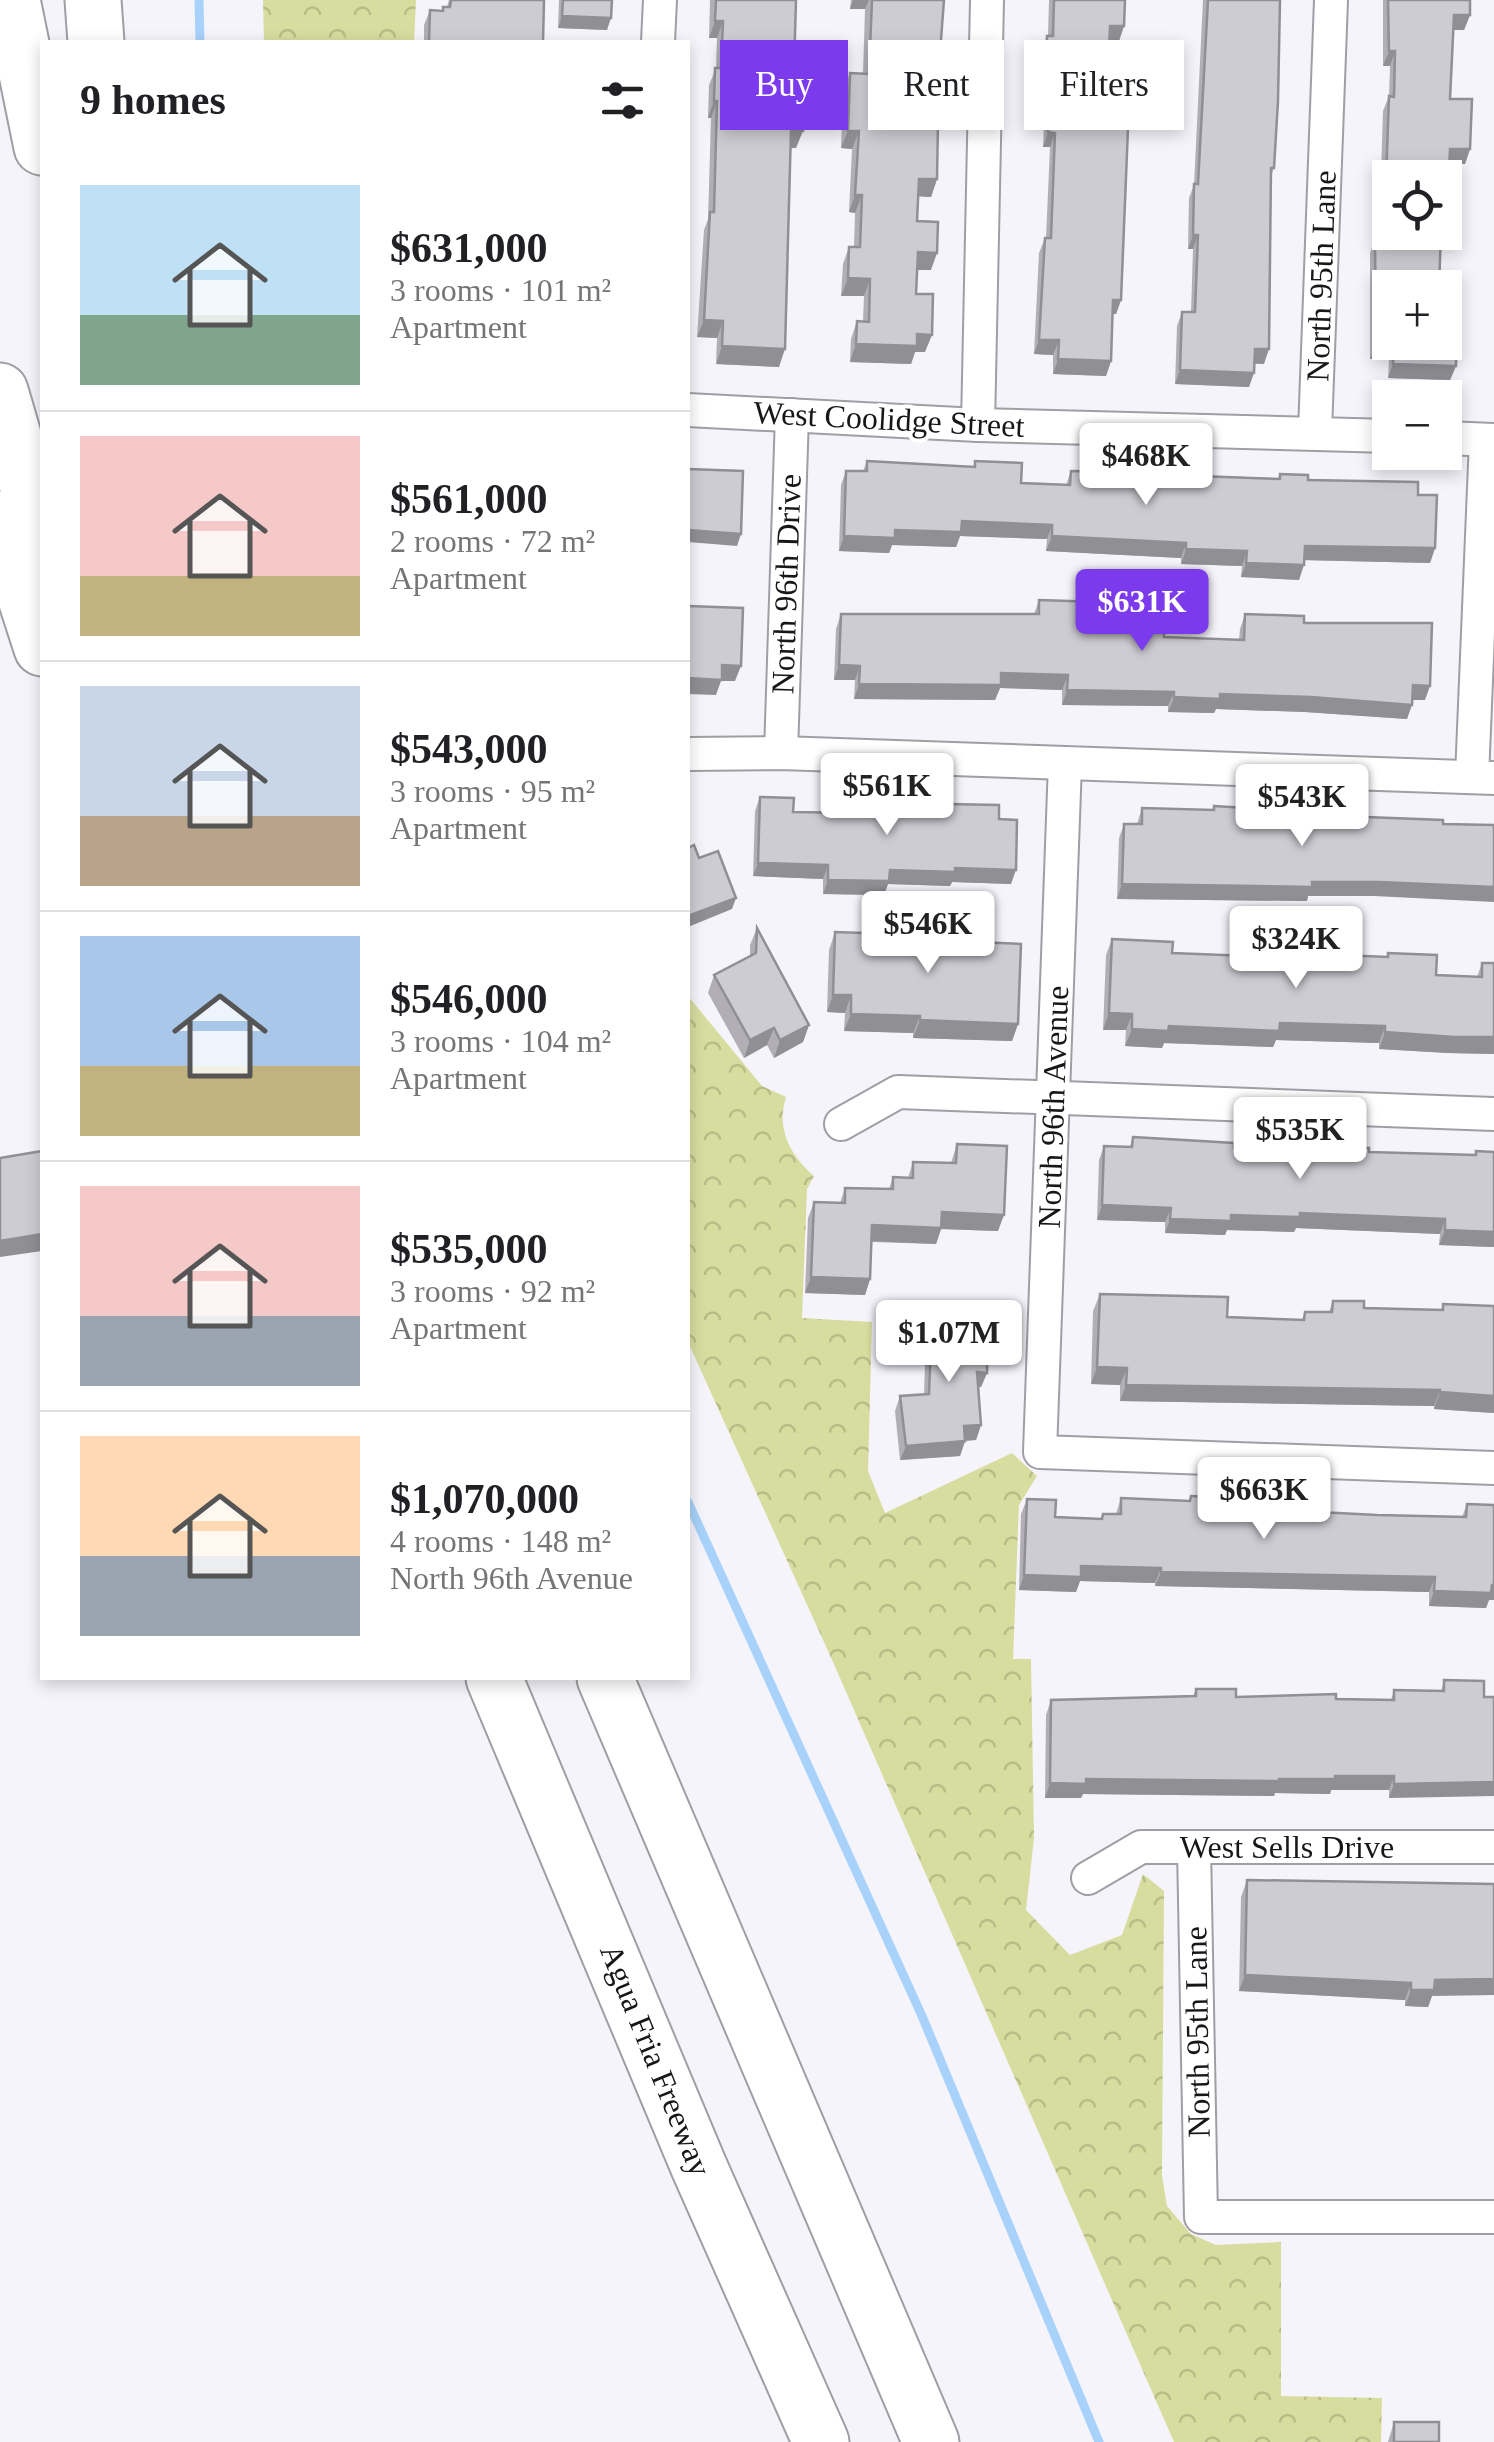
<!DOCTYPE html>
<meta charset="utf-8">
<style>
:root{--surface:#fff;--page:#f6f6f6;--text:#202124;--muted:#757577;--line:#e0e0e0;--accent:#7c3aed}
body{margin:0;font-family:Georgia,serif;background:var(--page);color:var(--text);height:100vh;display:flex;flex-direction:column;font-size:38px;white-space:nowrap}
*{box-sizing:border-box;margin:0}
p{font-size:32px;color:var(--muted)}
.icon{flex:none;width:55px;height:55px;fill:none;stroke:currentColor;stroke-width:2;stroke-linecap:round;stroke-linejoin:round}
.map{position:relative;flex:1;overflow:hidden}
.details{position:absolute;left:40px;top:40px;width:650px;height:1640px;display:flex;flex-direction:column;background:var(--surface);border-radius:0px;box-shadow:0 5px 15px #0003}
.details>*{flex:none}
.top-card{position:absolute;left:720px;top:40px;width:622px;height:90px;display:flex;gap:20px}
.fabs{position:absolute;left:1372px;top:160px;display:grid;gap:20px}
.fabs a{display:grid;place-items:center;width:90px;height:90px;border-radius:0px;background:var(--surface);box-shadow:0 5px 15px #0003;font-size:50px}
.price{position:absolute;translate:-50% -85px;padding:0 22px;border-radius:10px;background:#fff;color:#222;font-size:32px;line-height:65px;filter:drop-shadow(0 2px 5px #0008)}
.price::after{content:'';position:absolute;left:50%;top:60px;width:30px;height:22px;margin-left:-15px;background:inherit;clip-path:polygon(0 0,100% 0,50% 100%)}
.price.active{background:var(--accent);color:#fff}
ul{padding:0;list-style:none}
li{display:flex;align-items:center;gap:30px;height:250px;padding:0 40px}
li+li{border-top:2px solid var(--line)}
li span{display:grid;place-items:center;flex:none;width:280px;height:200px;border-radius:0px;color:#555}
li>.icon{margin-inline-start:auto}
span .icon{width:120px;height:120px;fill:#fffc;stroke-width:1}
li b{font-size:42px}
h2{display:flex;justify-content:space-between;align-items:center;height:120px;padding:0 40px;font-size:42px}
.chip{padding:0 35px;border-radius:0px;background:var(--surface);box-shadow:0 5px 15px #0003;font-size:35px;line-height:90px}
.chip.active{background:var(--accent);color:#fff}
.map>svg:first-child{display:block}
</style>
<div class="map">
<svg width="1494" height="2442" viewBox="0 0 1494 2442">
<defs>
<pattern id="park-crowns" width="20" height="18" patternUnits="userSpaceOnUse" patternTransform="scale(2.5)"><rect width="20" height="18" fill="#d7dd9f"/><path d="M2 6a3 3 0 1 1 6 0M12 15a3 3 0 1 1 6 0" fill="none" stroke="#b8bd88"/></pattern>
</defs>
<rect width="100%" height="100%" fill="#f6f4fb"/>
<g fill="url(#park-crowns)">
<polygon points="263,0 416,0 414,42 264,42"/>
<path d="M 688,996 L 762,1086 L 786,1097 C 776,1129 790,1155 814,1176 L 807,1189 L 802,1318 L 872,1322 L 868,1471 L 885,1513 L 1012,1453 L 1037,1476 L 1019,1505 L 1013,1659 L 1031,1659 L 1034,1838 L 1026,1910 L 1070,1955 L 1122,1935 L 1143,1874 L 1164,1891 L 1162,2175 L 1167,2206 L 1191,2234 L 1216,2245 L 1281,2242 L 1281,2396 L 1382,2398 L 1381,2442 L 1174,2442 L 833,1662 L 688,1342 Z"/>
</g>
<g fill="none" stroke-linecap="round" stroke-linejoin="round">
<g stroke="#a8d2fa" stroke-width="9">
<polyline points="199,0 200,42"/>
<polyline points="688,1502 922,2016 1099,2442"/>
</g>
<g stroke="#a09ea4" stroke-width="36">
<g id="street">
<polyline points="658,42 660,0"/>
<polyline points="688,410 978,425 1390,436"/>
<polyline points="978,425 987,0"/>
<polyline points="1315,432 1331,0"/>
<polyline points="1445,438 1494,440"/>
<polyline points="781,753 792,415"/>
<polyline points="688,754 781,753 1494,778"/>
<polyline points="1065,763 1040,1452 1494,1468"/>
<polyline points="1472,777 1486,440"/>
<polyline points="841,1124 898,1092 1494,1114"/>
<polyline points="1194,1847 1201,2217 1494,2217"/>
<polyline points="1088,1878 1141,1847 1494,1847"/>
</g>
</g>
<g stroke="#a09ea4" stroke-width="59">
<g id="highway">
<polyline points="12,0 42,147"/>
<polyline points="93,0 96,42"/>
<polyline points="0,391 42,535"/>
<polyline points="0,519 42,648"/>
<polyline points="494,1678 699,2167 821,2442"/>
<polyline points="605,1678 931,2442"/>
</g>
</g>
<use href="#street" stroke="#fff" stroke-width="32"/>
<use href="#highway" stroke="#fff" stroke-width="55"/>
</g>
<g fill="#b1afb5">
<polygon points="449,0 544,0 543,42 424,42 424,25 430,10 442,11 443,7 447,7"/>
<polygon points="559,0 612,0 607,30 558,28"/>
<polygon points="710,0 796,0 794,70 796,148 791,148 779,367 716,364 717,338 697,337 704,230 708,219 711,118 708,118 709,85 716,68 717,38 709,38"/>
<polygon points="851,0 944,0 939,66 937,179 931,197 918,196 917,221 931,270 917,270 916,294 925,352 915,352 911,364 850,362 851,339 857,321 863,321 864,296 841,296 843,264 849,247 854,247 855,213 849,212 852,149 841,148 843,91 850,73 863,74 865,9 850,9"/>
<polygon points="1049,0 1125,0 1124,26 1119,41 1109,40 1107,103 1121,300 1116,314 1113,314 1111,361 1106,376 1053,374 1053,355 1034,354 1039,253 1045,238 1046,238 1050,147 1043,147 1045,95 1040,95 1042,51 1048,36"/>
<polygon points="1203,0 1280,0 1274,168 1271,176 1264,364 1255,364 1249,387 1175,384 1177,326 1182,312 1191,312 1193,249 1188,249 1189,198 1194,185"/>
<polygon points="1383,0 1470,0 1470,15 1464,30 1454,30 1450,99 1470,149 1465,164 1449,164 1442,234 1390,288 1456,366 1450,380 1388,378 1389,359 1370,359 1370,253 1375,238 1379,238 1383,111 1389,96 1390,66 1383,66"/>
<polygon points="867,461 973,467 975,461 1021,483 1066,485 1071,471 1140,472 1142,465 1171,475 1278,478 1280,474 1418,495 1435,548 1430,563 1304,560 1299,580 1241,577 1242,566 1181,564 1181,558 1046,551 1047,539 960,536 956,547 892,545 889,553 839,551 841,485 846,471 863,471"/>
<polygon points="1039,600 1098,623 1164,637 1239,640 1240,629 1245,614 1304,623 1425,700 1412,700 1407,719 1305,712 1216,709 1214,713 1168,712 1168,706 1062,705 1062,690 1000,688 995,700 854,699 855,680 834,680 836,629 841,614 1034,614"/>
<polygon points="760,797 793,812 852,813 857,797 999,819 1011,884 952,882 950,886 888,884 884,895 823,894 823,879 753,876 755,811"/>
<polygon points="1214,806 1314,815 1374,896 1308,896 1307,901 1117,899 1119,838 1124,824 1137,824 1142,808 1212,810"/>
<polygon points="757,928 809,1025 803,1042 774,1058 767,1045 744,1058 708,993 714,975 750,956 750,945"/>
<polygon points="894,928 954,941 1018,1024 1012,1041 913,1038 913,1033 844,1031 845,1013 827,1012 829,950 835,932 892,934"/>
<polygon points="1112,939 1172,953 1247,956 1249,951 1386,957 1388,953 1436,975 1477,977 1482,963 1494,963 1494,1054 1448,1053 1379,1049 1379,1043 1276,1040 1273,1047 1164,1043 1162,1048 1125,1046 1126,1030 1103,1030 1106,955"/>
<polygon points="1133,1137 1234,1148 1318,1151 1320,1146 1369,1152 1474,1155 1476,1151 1494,1152 1494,1247 1439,1245 1440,1234 1296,1228 1294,1232 1227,1230 1225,1235 1165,1233 1165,1222 1097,1220 1099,1160 1104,1146 1130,1146"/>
<polygon points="957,1144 998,1231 941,1229 936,1244 872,1242 870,1279 865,1295 805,1293 808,1218 814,1202 840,1203 845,1188 889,1189 893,1177 908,1178 913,1162 951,1163"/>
<polygon points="1100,1294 1227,1317 1302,1320 1305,1312 1329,1312 1333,1301 1364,1308 1441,1310 1443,1304 1494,1306 1494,1413 1434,1409 1434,1406 1120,1401 1120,1385 1091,1384 1093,1311"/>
<polygon points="932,1320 987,1373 981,1387 978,1387 981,1425 976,1440 965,1441 960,1456 900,1460 895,1411 900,1396 924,1394 926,1335"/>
<polygon points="1191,1496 1221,1507 1377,1515 1462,1517 1467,1504 1494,1505 1494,1600 1489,1600 1486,1608 1429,1606 1429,1592 1155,1586 1155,1583 1080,1581 1076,1592 1019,1590 1021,1514 1027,1499 1055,1517 1101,1519 1103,1514 1116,1514 1121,1498 1189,1501"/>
<polygon points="1444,1680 1484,1681 1389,1798 1389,1790 1331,1790 1330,1794 1275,1793 1274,1796 1083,1794 1081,1798 1045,1798 1046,1715 1051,1700 1193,1696 1196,1689 1236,1697 1391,1700 1394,1690 1441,1691"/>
<polygon points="1247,1880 1432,1996 1428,2007 1405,2006 1405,2000 1239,1991 1241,1897"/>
<polygon points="1394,2422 1439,2442 1388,2442"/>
</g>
<g fill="#908f94">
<polygon points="853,0 869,0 865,9 850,9"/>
<polygon points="1454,15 1470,15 1464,30 1449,30"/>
<polygon points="562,16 611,18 607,30 558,28"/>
<polygon points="715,21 723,21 717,38 709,38"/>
<polygon points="1110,26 1124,26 1119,41 1104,40"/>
<polygon points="1389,51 1395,51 1390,66 1383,66"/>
<polygon points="1045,81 1050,81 1045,95 1040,95"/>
<polygon points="714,101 717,101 711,118 708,118"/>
<polygon points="791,130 803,131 796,148 785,148"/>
<polygon points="848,131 859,131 852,149 841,148"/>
<polygon points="1048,132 1055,133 1050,147 1043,147"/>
<polygon points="1450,149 1470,149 1465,164 1444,163"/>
<polygon points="919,179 937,179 931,197 913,196"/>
<polygon points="855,195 862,195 855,213 849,212"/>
<polygon points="1193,235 1198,235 1193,249 1188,249"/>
<polygon points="918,252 937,253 931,270 912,270"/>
<polygon points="848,278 870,279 864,296 841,296"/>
<polygon points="1113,300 1121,300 1116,314 1108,314"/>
<polygon points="704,320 723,321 717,338 697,337"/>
<polygon points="917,334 932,335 925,352 915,352 911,364 850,362 856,344"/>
<polygon points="1039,340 1059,340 1053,355 1034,354"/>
<polygon points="1376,344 1394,344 1389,359 1370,359"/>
<polygon points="722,346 785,349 779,367 716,364"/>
<polygon points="1255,349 1269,349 1264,364 1250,363"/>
<polygon points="1058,359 1111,361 1106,376 1053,374"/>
<polygon points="1393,364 1456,366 1450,380 1388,378"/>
<polygon points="1180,370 1254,373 1249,387 1175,384"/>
<polygon points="962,521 1052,525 1047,539 960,536 956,547 892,545 889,553 839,551 844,536"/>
<polygon points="688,530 741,534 737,546 688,542"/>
<polygon points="1052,536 1186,543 1181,558 1046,551"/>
<polygon points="1305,546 1435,548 1430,563 1300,560"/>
<polygon points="1186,549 1247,551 1242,566 1181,564"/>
<polygon points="1246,563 1304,565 1299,580 1241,577"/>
<polygon points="722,665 741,666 735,681 721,681 716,695 688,694 688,678"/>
<polygon points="839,665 860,666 855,680 834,680"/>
<polygon points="1001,673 1068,675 1062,690 1000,688 995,700 854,699 859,684"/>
<polygon points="1413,685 1430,686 1425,700 1408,700"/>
<polygon points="1067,690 1174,692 1168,706 1062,705"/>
<polygon points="1220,694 1311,697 1412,705 1407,719 1305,712 1216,709 1214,713 1168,712 1174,697"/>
<polygon points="758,863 828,865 823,879 753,876"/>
<polygon points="955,868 1016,870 1011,884 952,882 950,886 888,884 884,895 823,894 828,880 890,870"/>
<polygon points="1312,882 1379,882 1494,887 1494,902 1374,896 1308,896 1307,901 1117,899 1122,884"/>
<polygon points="736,898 732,909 688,927 688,916"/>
<polygon points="833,995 851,995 845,1013 827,1012"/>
<polygon points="1109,1013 1132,1014 1126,1030 1103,1030"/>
<polygon points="851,1014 920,1016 913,1033 844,1031"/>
<polygon points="920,1020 1018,1024 1012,1041 913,1038"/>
<polygon points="1280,1023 1385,1026 1379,1043 1276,1040 1273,1047 1164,1043 1162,1048 1125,1046 1132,1029 1169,1026"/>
<polygon points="809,1025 803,1042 774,1058 780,1040"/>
<polygon points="774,1028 767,1045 744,1058 750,1040"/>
<polygon points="1385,1032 1494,1037 1494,1054 1448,1053 1379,1049"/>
<polygon points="1102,1205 1171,1208 1165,1222 1097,1220"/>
<polygon points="942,1212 1004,1215 998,1231 941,1229 936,1244 867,1241 872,1225"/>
<polygon points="1300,1213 1445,1219 1440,1234 1296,1228 1294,1232 1227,1230 1225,1235 1165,1233 1170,1219"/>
<polygon points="1445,1230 1494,1232 1494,1247 1439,1245"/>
<polygon points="42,1234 42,1251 0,1257 0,1241"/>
<polygon points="811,1277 870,1279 865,1295 805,1293"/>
<polygon points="1097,1367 1127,1368 1120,1385 1091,1384"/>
<polygon points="977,1372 987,1373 981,1387 972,1387"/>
<polygon points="1126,1385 1440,1390 1434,1406 1120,1401"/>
<polygon points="1440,1392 1494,1396 1494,1413 1434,1409"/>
<polygon points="981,1425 976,1440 959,1441 964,1426"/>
<polygon points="965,1441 960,1456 900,1460 906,1446"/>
<polygon points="1081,1566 1161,1568 1155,1583 1080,1581 1076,1592 1019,1590 1024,1575"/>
<polygon points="1161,1572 1435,1577 1429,1592 1155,1586"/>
<polygon points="1492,1585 1494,1585 1494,1600 1489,1600 1486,1608 1429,1606 1434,1591"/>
<polygon points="1335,1776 1394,1776 1389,1790 1331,1790 1330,1794 1275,1793 1274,1796 1083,1794 1081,1798 1045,1798 1050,1783 1086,1779 1279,1779"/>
<polygon points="1494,1782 1494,1796 1389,1798 1394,1784"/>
<polygon points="1245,1975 1411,1983 1405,2000 1239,1991"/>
<polygon points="1494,1979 1494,1995 1432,1996 1428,2007 1405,2006 1411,1990 1435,1980"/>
</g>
<g fill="#ceccd3" stroke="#908f94" stroke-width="2.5">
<polygon points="451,0 544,0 543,42 429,42 430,10 443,11 443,7 450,7"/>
<polygon points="563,0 612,0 611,18 562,16"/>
<polygon points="716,0 796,0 794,70 805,71 803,131 791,130 785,349 722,346 723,321 704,320 710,212 714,212 717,101 714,101 715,68 721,68 723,21 715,21"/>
<polygon points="872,0 944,0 939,66 937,179 919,179 917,221 938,222 937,253 918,252 916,294 933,294 932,335 917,334 917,346 856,344 857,321 869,322 870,279 848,278 849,247 860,247 862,195 855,195 859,131 848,131 850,73 869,74"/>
<polygon points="1054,0 1125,0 1124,26 1110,26 1107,103 1129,104 1121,300 1113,300 1111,361 1058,359 1059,340 1039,340 1045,238 1051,238 1055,133 1048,132 1050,81 1045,81 1047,36 1053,36"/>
<polygon points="1208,0 1280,0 1278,101 1274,168 1271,168 1269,349 1255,349 1254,373 1180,370 1182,312 1195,312 1198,235 1193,235 1194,184 1198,184"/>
<polygon points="1388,0 1470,0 1470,15 1454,15 1450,99 1472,99 1470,149 1450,149 1447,219 1445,219 1445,178 1390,178 1390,232 1441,232 1439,288 1390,288 1390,342 1445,342 1445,317 1457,317 1456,366 1393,364 1394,344 1376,344 1375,238 1384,238 1389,96 1394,97 1395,51 1389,51"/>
<polygon points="867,461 975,467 975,461 1022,463 1021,483 1070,485 1071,471 1142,472 1142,465 1171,466 1171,475 1280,479 1280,474 1308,475 1308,480 1418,482 1418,495 1437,495 1435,548 1305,546 1304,565 1246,563 1247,551 1186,549 1186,543 1052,536 1052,525 962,521 961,532 895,530 895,538 844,536 846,471 867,471"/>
<polygon points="688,469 743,471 741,534 688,530"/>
<polygon points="1039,600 1099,602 1098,623 1164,626 1164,637 1244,640 1245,614 1304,616 1304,623 1432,623 1430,686 1413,685 1412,705 1311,697 1220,694 1220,699 1174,697 1174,692 1067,690 1068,675 1001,673 1001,685 859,684 860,666 839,665 841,614 1039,614"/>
<polygon points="688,606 743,608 741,666 722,665 722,680 688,678"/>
<polygon points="760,797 794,798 793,812 856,813 857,797 891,798 891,803 999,805 999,819 1017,820 1016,870 955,868 955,872 890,870 889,881 828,880 828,865 758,863"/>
<polygon points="1214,806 1314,812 1314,815 1443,820 1443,824 1494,825 1494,887 1379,882 1312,882 1312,887 1122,884 1124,824 1142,824 1142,808 1214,810"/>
<polygon points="694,845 699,858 718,851 736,898 688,916 688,848"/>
<polygon points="757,928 809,1025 780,1040 774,1028 750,1040 714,975 756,953"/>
<polygon points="894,928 954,930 954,941 1021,944 1018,1024 920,1020 920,1016 851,1014 851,995 833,995 835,932 894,934"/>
<polygon points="1112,939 1173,942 1172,953 1249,956 1249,951 1388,957 1388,953 1437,955 1436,975 1482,977 1482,963 1494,963 1494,1037 1454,1037 1385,1032 1385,1026 1280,1023 1279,1031 1169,1026 1168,1031 1132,1029 1132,1014 1109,1013"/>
<polygon points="1133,1137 1234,1143 1234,1148 1320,1151 1320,1146 1369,1148 1369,1152 1476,1155 1476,1151 1494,1152 1494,1232 1445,1230 1445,1219 1300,1213 1300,1217 1231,1215 1231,1221 1170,1219 1171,1208 1102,1205 1104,1146 1132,1147"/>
<polygon points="957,1144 1007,1146 1004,1215 942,1212 941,1228 872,1225 870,1279 811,1277 814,1202 845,1203 845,1188 893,1189 893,1177 913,1178 913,1162 956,1163"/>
<polygon points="42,1151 42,1234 0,1241 0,1158"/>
<polygon points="1100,1294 1228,1297 1227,1317 1304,1320 1305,1312 1332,1312 1333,1301 1364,1301 1364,1308 1443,1310 1443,1304 1494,1306 1494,1396 1440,1392 1440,1390 1126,1385 1127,1368 1097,1367"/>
<polygon points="932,1320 988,1322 987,1373 977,1372 981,1425 964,1426 965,1441 906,1446 900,1396 929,1394"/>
<polygon points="1191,1496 1221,1497 1221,1507 1377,1515 1466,1517 1467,1504 1494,1505 1494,1585 1492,1585 1491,1593 1434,1591 1435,1577 1161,1572 1161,1568 1081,1566 1081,1577 1024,1575 1027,1499 1056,1500 1055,1517 1102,1519 1103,1514 1121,1514 1121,1498 1190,1501"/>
<polygon points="1444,1680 1484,1681 1484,1697 1494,1697 1494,1782 1394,1784 1394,1776 1335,1776 1335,1779 1279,1779 1279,1781 1086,1779 1086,1784 1050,1783 1051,1700 1196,1696 1196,1689 1236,1689 1236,1697 1336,1694 1336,1699 1394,1700 1394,1690 1444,1691"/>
<polygon points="1247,1880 1494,1884 1494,1979 1435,1980 1434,1990 1411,1990 1411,1983 1245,1975"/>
<rect x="1394" y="2422" width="45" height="20"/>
</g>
<g text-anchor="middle" stroke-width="8" stroke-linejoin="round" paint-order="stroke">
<g font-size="32" fill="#171619" stroke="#fff">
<text transform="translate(1321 276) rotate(-88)" y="11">North 95th Lane</text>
<text transform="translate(889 419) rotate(3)" y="11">West Coolidge Street</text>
<text transform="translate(786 584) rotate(-88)" y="11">North 96th Drive</text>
<text transform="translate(1053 1107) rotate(-88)" y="11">North 96th Avenue</text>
<text x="1287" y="1858">West Sells Drive</text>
<text transform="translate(1197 2032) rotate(-91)" y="11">North 95th Lane</text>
<text transform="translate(656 2060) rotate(68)" y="11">Agua Fria Freeway</text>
</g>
</g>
</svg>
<div class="fabs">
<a><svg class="icon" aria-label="locate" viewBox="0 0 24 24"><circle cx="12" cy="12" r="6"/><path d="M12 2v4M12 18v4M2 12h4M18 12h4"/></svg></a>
<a>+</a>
<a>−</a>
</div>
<b class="price" style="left:1146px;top:508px">$468K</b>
<b class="price active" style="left:1142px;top:654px">$631K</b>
<b class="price" style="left:887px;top:838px">$561K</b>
<b class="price" style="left:1302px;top:849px">$543K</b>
<b class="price" style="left:928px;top:976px">$546K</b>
<b class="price" style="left:1296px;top:991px">$324K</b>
<b class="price" style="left:1300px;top:1182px">$535K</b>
<b class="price" style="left:949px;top:1385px">$1.07M</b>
<b class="price" style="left:1264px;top:1542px">$663K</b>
<div class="top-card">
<a class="chip active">Buy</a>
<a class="chip">Rent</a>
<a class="chip">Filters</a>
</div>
<section class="details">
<h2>9 homes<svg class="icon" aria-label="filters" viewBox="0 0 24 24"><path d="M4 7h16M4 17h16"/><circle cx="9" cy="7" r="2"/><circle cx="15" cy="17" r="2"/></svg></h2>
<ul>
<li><span style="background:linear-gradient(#bfe0f5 65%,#7fa58c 0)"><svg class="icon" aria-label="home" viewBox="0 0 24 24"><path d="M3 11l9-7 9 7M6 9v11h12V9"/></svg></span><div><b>$631,000</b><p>3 rooms · 101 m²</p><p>Apartment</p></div></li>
<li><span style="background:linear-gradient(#f6c9c9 70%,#c2b280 0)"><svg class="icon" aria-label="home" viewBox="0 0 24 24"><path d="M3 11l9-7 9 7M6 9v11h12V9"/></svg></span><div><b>$561,000</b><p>2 rooms · 72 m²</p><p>Apartment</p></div></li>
<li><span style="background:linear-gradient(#c9d6e8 65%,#b9a48a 0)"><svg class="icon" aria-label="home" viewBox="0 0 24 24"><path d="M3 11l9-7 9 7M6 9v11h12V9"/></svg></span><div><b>$543,000</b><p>3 rooms · 95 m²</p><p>Apartment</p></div></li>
<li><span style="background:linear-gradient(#a9c7e8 65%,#c2b280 0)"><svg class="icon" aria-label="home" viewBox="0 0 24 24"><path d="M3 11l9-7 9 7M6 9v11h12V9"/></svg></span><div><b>$546,000</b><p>3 rooms · 104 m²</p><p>Apartment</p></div></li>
<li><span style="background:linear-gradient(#f6c9c9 65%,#9aa5b1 0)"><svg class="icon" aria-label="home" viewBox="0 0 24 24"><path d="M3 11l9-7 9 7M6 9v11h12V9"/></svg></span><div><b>$535,000</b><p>3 rooms · 92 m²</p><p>Apartment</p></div></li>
<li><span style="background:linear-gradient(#ffd9b3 60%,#9aa5b1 0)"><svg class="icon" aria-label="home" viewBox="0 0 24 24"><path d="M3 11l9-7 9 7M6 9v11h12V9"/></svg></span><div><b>$1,070,000</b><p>4 rooms · 148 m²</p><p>North 96th Avenue</p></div></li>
</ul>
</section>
</div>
